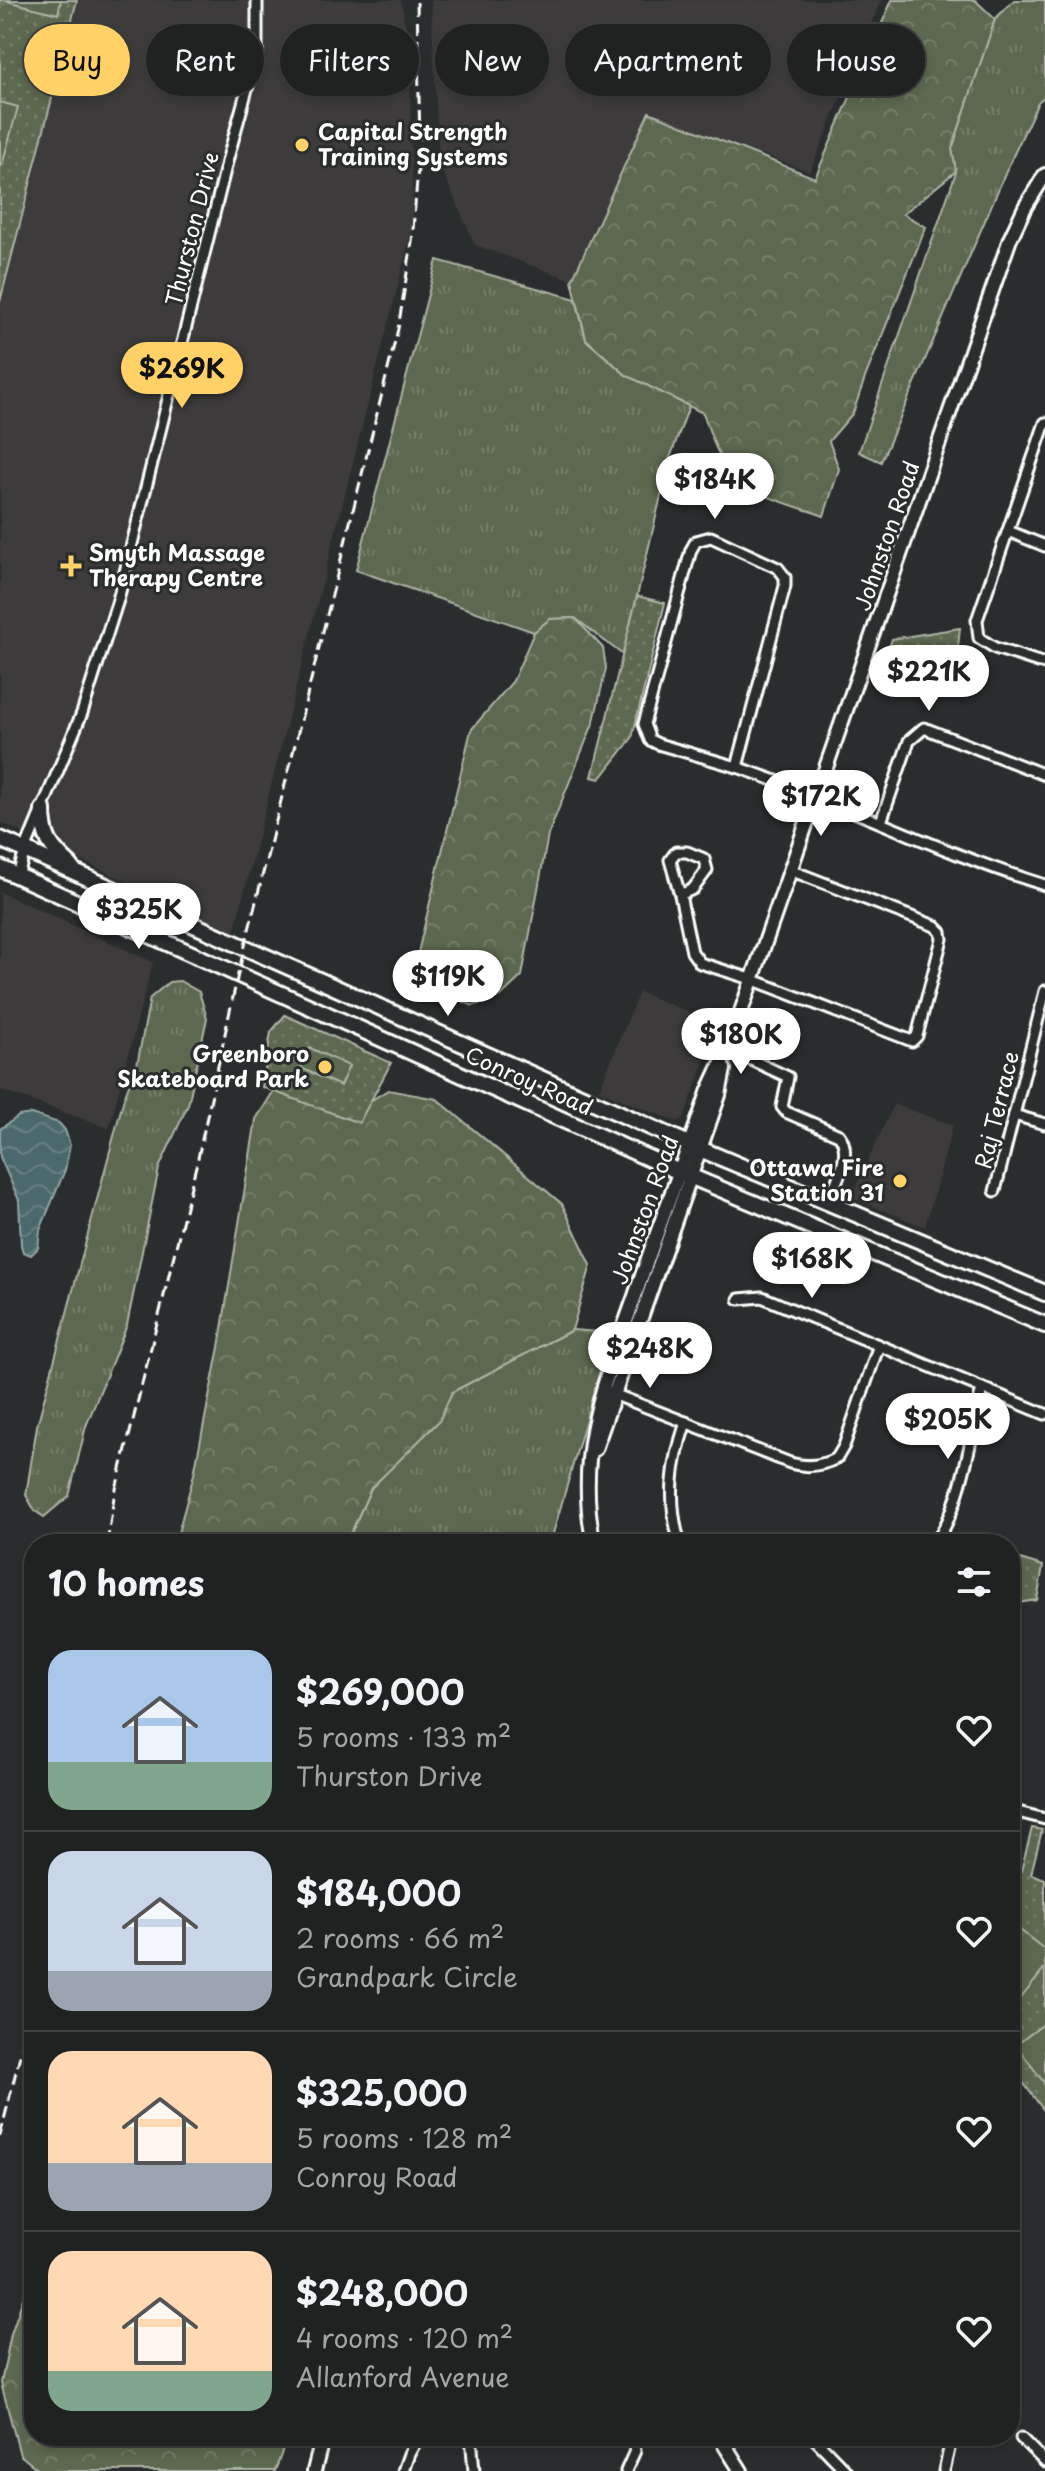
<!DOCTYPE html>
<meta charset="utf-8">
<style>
:root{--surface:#202222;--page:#2d2f2f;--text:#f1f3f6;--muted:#a2a4a5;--line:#3d3f40;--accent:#ffd166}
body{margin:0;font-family:"Playpen Sans",sans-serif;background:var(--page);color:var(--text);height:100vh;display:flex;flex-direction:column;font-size:30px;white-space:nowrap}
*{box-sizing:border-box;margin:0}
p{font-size:26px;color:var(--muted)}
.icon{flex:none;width:44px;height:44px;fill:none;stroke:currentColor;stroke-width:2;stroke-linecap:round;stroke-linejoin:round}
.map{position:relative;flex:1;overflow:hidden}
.panel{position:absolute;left:24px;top:1534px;width:996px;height:912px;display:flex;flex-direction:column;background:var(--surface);border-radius:32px;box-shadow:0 4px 12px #0003,0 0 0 2px var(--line)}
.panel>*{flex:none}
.guide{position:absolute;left:24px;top:24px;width:998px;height:72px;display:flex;gap:16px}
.price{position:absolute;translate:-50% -68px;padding:0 18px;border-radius:28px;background:#fff;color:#222;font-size:26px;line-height:52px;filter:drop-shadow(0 2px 4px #0008)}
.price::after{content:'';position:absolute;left:50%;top:48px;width:24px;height:18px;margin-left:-12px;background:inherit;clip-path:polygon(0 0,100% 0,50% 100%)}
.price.selected{background:var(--accent);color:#111}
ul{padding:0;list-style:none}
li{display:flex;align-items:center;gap:24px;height:200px;padding:0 24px}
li+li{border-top:2px solid var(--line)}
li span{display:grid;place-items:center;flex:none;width:224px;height:160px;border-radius:24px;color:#555}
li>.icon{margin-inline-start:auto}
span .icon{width:96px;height:96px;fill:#fffc;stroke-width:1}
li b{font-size:34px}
h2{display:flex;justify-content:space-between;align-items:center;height:96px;padding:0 24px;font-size:34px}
.pill{padding:0 28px;border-radius:36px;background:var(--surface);box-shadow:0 4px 12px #0003,0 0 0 2px var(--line);font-size:28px;line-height:72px}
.pill.selected{background:var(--accent);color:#111}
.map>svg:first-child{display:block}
</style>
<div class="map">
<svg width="1045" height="2471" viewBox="0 0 1045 2471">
<defs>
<pattern id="grass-tufts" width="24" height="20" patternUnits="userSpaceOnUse" patternTransform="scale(2)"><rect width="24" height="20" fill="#5c684f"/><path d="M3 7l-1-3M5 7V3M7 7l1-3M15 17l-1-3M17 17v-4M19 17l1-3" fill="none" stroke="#747f69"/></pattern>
<pattern id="forest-crowns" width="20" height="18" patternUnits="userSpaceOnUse" patternTransform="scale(2)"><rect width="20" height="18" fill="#5c684f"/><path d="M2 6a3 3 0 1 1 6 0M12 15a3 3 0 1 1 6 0" fill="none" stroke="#747f69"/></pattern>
<pattern id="park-dots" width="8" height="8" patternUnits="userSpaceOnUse" patternTransform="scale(2)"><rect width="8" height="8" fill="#5c684f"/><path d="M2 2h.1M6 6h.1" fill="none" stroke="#747f69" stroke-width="1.8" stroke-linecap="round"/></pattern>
<pattern id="water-waves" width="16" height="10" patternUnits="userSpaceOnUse" patternTransform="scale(2)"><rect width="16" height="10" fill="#4b696c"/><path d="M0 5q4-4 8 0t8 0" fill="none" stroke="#668082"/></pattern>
</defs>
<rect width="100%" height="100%" fill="#2a2d2e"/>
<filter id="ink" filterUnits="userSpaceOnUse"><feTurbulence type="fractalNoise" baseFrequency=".0125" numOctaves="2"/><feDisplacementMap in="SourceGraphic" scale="16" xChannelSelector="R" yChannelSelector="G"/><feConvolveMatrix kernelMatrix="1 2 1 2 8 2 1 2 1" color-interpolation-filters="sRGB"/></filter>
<g filter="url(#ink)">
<g fill="#3e3a3a">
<polygon points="77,0 401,0 409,48 413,226 234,932 0,822 0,302"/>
<polygon points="431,0 881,0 810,172 649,113 572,280 475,245 439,163"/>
<polygon points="0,892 153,962 109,1128 0,1090"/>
<polygon points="639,992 718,1024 684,1118 677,1122 599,1090"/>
<polygon points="894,1104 953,1125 925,1227 851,1198"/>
</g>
<g fill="url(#grass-tufts)" stroke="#aeb4a7" stroke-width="2">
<polygon points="1014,0 1045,0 1045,96 1038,102 1008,167 881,462 859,452 956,172 952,149 995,19"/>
<polygon points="437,260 576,299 586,340 626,375 689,406 670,458 623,655 575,618 550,619 534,632 356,570"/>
<polygon points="180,981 199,992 207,1018 188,1105 159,1168 127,1325 86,1426 69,1496 44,1517 35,1511 26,1495 37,1426 124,1098 138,1060 150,998 169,982"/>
<polygon points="572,1330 611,1333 550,1544 346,1544 371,1488 439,1421 452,1392"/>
</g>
<g fill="url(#forest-crowns)" stroke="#aeb4a7" stroke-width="2">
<path d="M 892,0 L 975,0 L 995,19 L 952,149 L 956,171 L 903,214 L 926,227 L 866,375 L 853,413 L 829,441 L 839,469 L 824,516 C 794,505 749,496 729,470 C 716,454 710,432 703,413 L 626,375 L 586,339 L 572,280 L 649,112 L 815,178 Z"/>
<polygon points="575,618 603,648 606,668 594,721 548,835 522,976 501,996 473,1006 419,983 415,965 471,730 513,681 534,632 550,619"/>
<polygon points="280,1081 347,1115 388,1090 437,1099 562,1204 591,1265 572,1330 452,1392 439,1421 371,1488 346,1544 175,1544 194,1474 219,1347 256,1119"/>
<polygon points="34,2266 34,2436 288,2436 275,2471 40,2471 20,2455 1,2383 11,2334"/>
</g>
<g fill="url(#park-dots)" stroke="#aeb4a7" stroke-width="2">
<polygon points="0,0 77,0 0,302"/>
<polygon points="637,596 665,603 632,738 600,779 592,777"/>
<polygon points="960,628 958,647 912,676 883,666 892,639"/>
<polygon points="285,1015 391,1063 359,1123 262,1087 271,1032"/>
<polygon points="1010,1556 1043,1566 1037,1600 1010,1604"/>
<polygon points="1032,1828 1042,1830 1031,1874 1045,1879 1045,2112 1010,2065 1010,1868 1021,1871"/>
</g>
<g fill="#5c684f" stroke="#aeb4a7" stroke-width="2">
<polygon points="3,0 61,0 58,14"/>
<polygon points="0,102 18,107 2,165 0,164"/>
<polygon points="310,1048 349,1066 340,1086 301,1068"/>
<polygon points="1010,1922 1045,1950 1045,1968 1010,2012"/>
<polygon points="1045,2023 1045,2084 1016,2045"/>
</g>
<polygon fill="url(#water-waves)" stroke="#93a5a7" stroke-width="2" points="31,1114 59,1123 65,1130 70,1145 65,1170 40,1230 38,1248 31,1255 23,1252 21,1245 19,1200 0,1157 0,1129 19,1116"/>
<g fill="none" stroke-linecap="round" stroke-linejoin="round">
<g stroke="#fff" stroke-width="15">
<g id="minor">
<polyline points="1045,423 977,620 979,638 995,648 1045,664"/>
<polyline points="1008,531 1045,546"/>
<polygon points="711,537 778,568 785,577 785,586 737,767 658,744 650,740 644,724 691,550 696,541"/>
<path d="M 737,767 C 841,802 940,853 1045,885"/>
<polyline points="881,822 909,741 924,728 1045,775"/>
<polyline points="18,876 25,850 82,713 118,600 228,158 257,53 257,0"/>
<polyline points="680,895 670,860 676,852 687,852 704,859 707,870 693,889 680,895 692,952 700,963 751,979 912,1041 917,1036 942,939 941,932 935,926 790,870"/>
<path d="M 728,1049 L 788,1077 L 782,1107 L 786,1112 L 839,1135 C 854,1154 835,1183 827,1204"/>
<polyline points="1014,1115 1045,1124"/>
<polyline points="995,1191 1045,991"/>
<polyline points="739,1299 762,1297 1045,1414"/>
<path d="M 608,1392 L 790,1463 C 807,1468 822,1466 837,1458 L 844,1446 L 879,1345"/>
<path d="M 680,1544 C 667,1501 672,1464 686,1422"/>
<path d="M 934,1544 C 961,1511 972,1431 982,1388"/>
<polyline points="1010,1810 1045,1819"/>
<path d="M 1010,2164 C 1020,2178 1013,2193 1010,2209"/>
<polyline points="471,2436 474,2471"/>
<polyline points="812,2436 846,2471"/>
<polyline points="1021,2438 1045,2462"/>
<polyline points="403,2471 409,2454 419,2436"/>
<polyline points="626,2471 635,2451 633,2436"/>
<polyline points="944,2471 952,2436"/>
</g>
</g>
<g stroke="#fff" stroke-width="18">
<g id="tertiary">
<polyline points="595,1449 719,1095 724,1069"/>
<path d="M 594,1544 C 574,1452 605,1381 635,1296 C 658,1227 685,1159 709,1090 L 728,1049 L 1010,239 L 1025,207 L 1045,175"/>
<polyline points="719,2436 741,2471"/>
<polyline points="314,2471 323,2436"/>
</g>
</g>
<g stroke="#fff" stroke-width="20">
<g id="secondary">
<path d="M 43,809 C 43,838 50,847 71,866"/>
<polyline points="0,839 700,1149 1045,1293"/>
<polyline points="0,868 668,1167 1045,1325"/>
</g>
</g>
<use href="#minor" stroke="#2a2d2e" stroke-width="9"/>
<use href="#tertiary" stroke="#2a2d2e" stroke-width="12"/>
<use href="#secondary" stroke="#2a2d2e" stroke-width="14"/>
<g stroke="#fff" stroke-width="3" stroke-dasharray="12 6" stroke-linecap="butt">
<polyline points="107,1544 114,1497 198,1158 238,974 398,329 412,242 420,144 417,0"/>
<polyline points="0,2136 34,1999"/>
</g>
</g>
</g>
<g fill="#ffd166" stroke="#2a2d2e" stroke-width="3">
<circle cx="302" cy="145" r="8"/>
<path d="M67 554h8v8h8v8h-8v8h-8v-8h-8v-8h8z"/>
<circle cx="325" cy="1067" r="8"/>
<circle cx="900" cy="1181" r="8"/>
</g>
<g text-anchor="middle" stroke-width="6" stroke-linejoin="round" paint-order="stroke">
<g font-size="22" font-weight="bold" fill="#fff" stroke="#2a2d2e" text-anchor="start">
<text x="318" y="140">Capital Strength<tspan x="318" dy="25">Training Systems</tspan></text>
<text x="89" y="561">Smyth Massage<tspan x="89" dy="25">Therapy Centre</tspan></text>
<text x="309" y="1062" text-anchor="end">Greenboro<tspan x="309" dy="25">Skateboard Park</tspan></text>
<text x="884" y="1176" text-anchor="end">Ottawa Fire<tspan x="884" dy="25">Station 31</tspan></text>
</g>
<g font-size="22" fill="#fff" stroke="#2a2d2e">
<text transform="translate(192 229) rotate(-76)" y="8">Thurston Drive</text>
<text transform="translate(887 536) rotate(-71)" y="8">Johnston Road</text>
<text transform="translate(529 1081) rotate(24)" y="8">Conroy Road</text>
<text transform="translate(997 1110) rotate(-76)" y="8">Raj Terrace</text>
<text transform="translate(645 1210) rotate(-70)" y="8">Johnston Road</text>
</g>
</g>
</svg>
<b class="price selected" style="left:182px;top:410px">$269K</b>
<b class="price" style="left:715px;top:521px">$184K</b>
<b class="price" style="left:929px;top:713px">$221K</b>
<b class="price" style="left:821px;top:838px">$172K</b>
<b class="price" style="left:139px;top:951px">$325K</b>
<b class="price" style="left:448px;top:1018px">$119K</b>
<b class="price" style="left:741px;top:1076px">$180K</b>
<b class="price" style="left:812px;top:1300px">$168K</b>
<b class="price" style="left:650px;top:1390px">$248K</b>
<b class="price" style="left:948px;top:1461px">$205K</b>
<div class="guide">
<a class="pill selected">Buy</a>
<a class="pill">Rent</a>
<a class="pill">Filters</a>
<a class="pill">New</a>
<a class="pill">Apartment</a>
<a class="pill">House</a>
</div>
<section class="panel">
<h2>10 homes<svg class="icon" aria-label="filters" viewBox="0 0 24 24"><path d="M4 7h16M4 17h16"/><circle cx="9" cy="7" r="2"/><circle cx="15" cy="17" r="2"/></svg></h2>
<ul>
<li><span style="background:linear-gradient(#a9c7e8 70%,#7fa58c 0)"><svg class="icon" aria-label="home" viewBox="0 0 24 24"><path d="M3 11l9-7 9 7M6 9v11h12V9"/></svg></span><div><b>$269,000</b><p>5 rooms · 133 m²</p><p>Thurston Drive</p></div><svg class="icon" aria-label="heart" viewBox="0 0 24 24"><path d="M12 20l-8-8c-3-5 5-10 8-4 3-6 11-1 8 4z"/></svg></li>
<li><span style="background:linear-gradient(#c9d6e8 75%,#9aa5b1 0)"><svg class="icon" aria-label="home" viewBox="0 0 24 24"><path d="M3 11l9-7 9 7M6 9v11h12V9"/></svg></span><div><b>$184,000</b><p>2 rooms · 66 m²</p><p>Grandpark Circle</p></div><svg class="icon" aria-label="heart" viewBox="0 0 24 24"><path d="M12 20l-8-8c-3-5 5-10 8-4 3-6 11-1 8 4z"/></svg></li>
<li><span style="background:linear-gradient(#ffd9b3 70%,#9aa5b1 0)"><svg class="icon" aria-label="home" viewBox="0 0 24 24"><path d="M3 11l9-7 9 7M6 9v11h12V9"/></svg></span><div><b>$325,000</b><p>5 rooms · 128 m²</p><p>Conroy Road</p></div><svg class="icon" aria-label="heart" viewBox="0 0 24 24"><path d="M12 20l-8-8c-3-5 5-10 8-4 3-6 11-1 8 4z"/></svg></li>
<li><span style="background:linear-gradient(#ffd9b3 75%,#7fa58c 0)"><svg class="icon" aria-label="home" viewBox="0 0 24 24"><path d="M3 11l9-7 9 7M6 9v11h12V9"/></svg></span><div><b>$248,000</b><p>4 rooms · 120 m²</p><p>Allanford Avenue</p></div><svg class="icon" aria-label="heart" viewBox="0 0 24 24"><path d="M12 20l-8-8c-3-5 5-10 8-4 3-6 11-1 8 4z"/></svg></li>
</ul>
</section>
</div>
